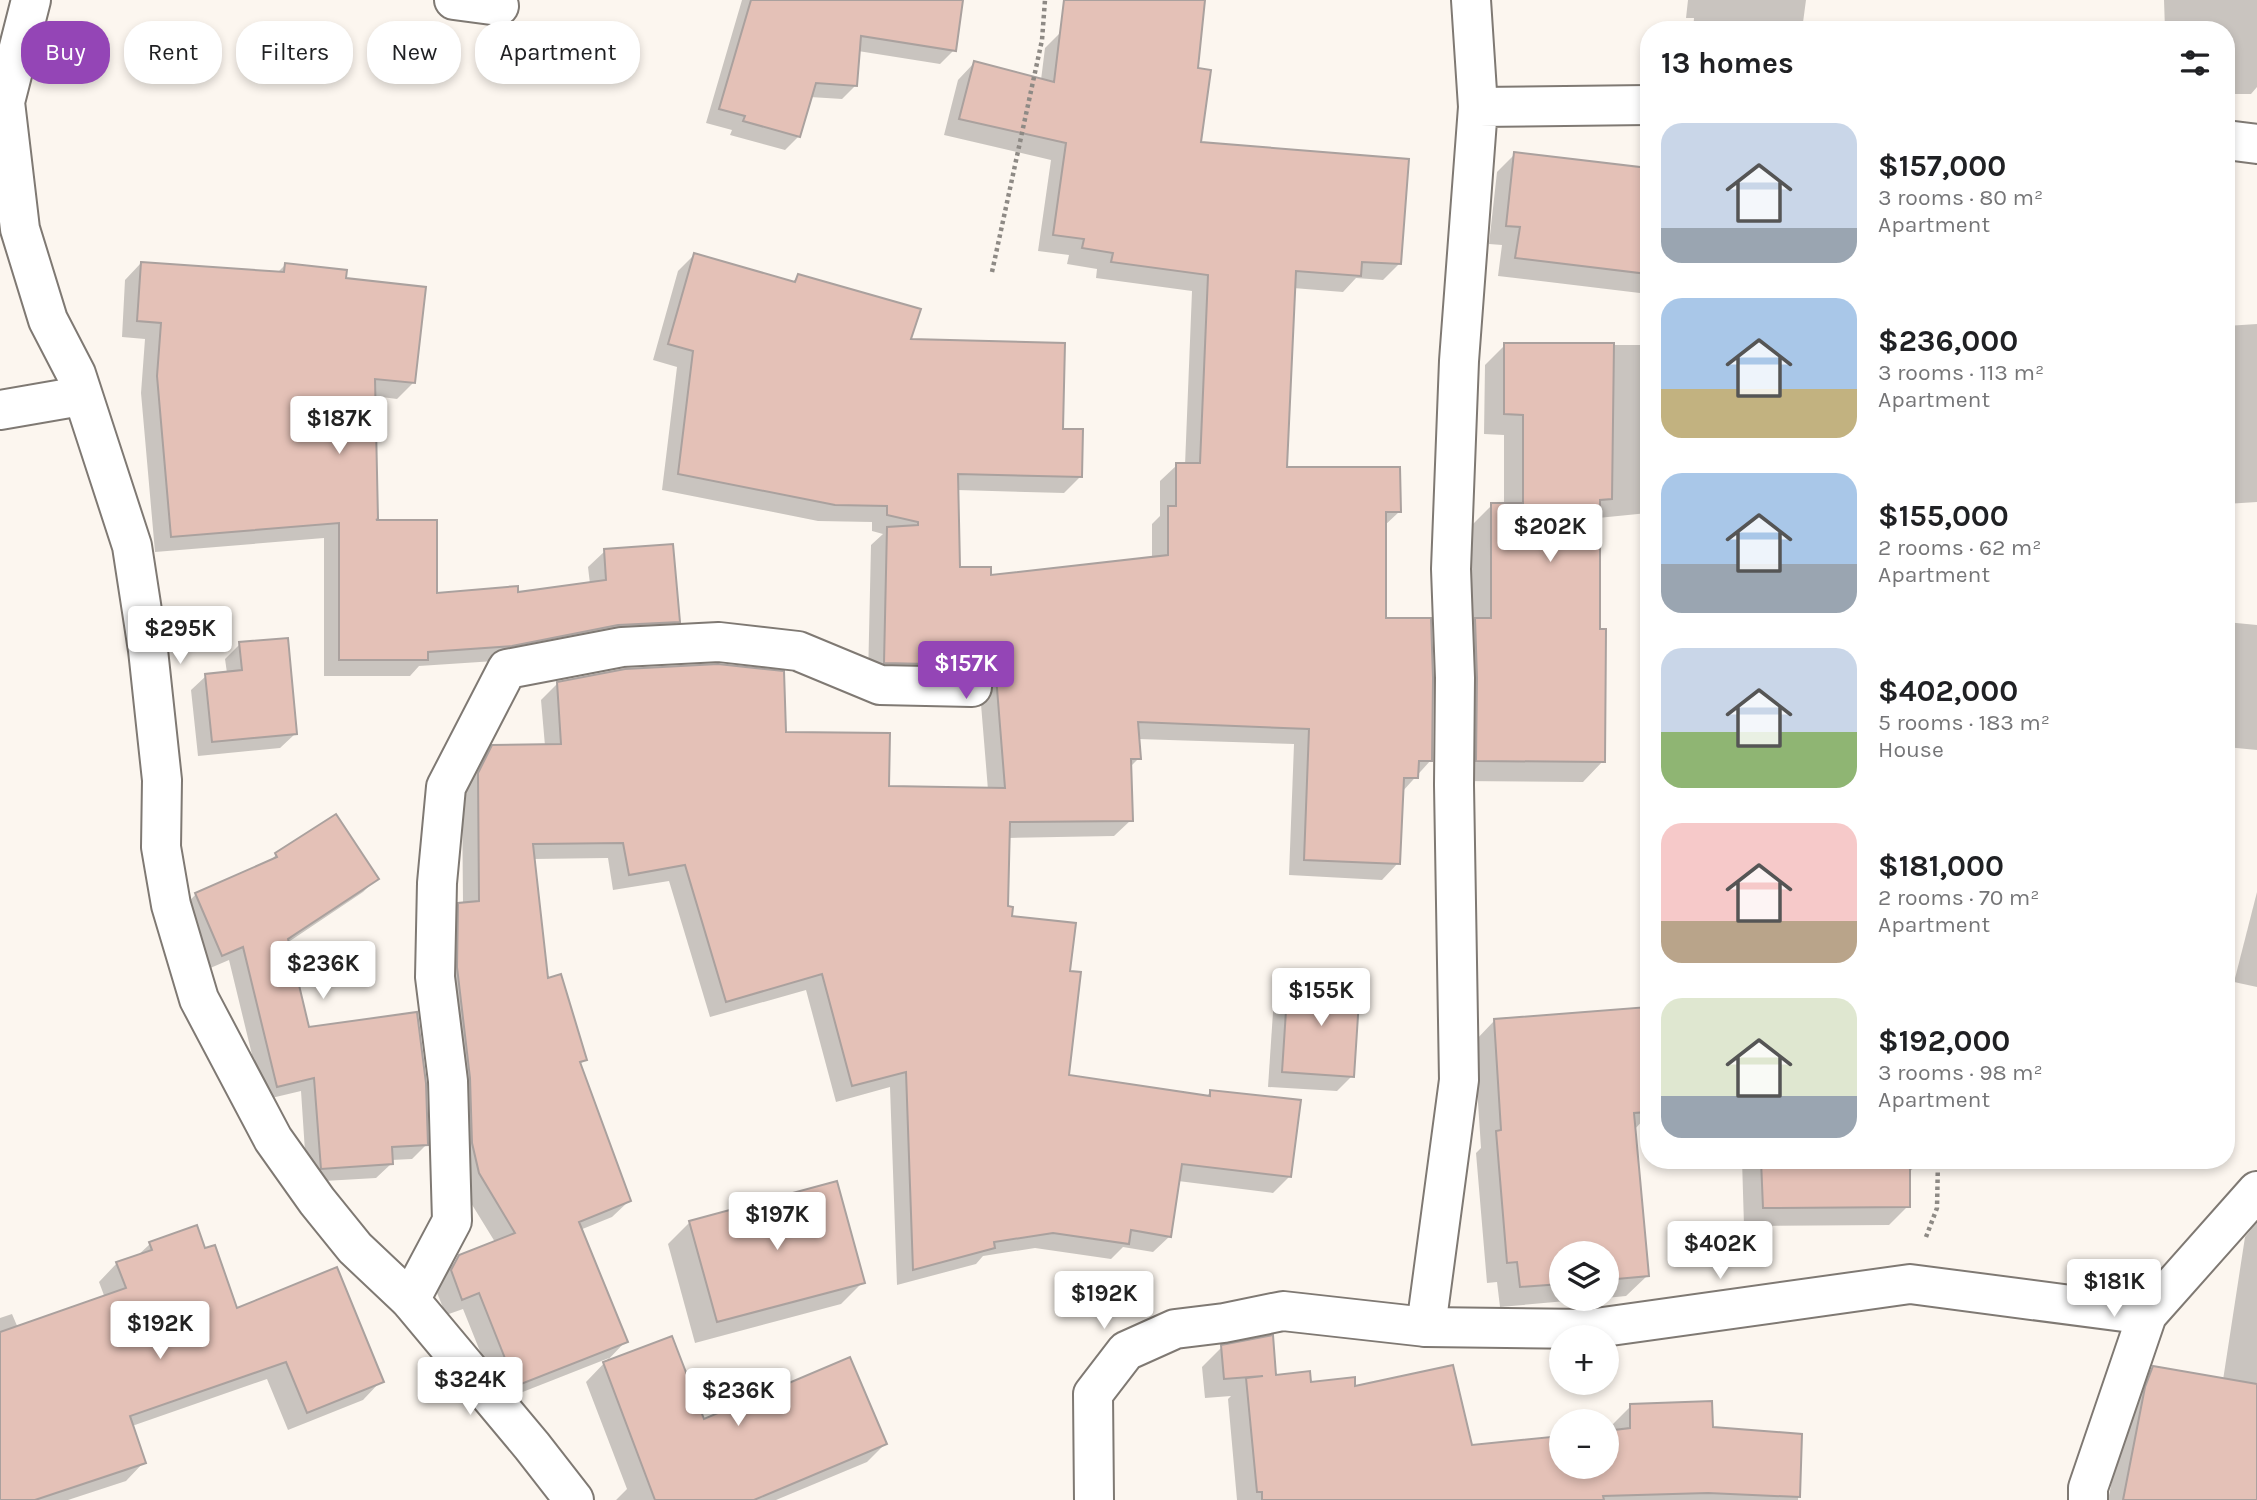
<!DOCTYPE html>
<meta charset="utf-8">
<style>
:root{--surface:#fff;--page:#f6f6f6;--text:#202124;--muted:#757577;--accent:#9445b6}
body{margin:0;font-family:Karla,sans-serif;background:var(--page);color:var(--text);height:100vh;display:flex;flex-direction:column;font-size:26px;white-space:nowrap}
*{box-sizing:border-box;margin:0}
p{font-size:23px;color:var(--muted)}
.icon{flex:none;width:38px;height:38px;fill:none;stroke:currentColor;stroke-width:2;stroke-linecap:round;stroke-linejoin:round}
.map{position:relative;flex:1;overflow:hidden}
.details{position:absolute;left:1640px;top:21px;width:595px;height:1148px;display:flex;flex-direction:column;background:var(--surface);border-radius:28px;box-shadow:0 4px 10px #0003}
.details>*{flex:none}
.guide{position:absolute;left:21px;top:21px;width:665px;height:63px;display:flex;gap:14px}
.controls{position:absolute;left:1549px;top:1241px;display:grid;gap:14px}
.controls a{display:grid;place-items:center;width:70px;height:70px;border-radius:50%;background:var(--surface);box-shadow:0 4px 10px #0003;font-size:35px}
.price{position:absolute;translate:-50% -60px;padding:0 16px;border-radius:7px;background:#fff;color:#222;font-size:23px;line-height:46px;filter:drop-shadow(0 2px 4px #0008)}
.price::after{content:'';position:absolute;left:50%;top:42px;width:21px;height:16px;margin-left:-10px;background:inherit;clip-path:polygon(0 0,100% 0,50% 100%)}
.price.on{background:var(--accent);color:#fff}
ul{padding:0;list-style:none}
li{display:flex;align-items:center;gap:21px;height:175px;padding:0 21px}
li span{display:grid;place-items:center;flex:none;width:196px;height:140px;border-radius:21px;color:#555}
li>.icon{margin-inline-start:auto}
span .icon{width:84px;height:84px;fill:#fffc;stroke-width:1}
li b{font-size:30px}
h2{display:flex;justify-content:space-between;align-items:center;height:84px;padding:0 21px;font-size:30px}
.pill{padding:0 24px;border-radius:28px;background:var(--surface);box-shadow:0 4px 10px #0003;font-size:24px;line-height:63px}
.pill.on{background:var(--accent);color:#fff}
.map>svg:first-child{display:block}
</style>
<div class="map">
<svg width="2257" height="1500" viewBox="0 0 2257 1500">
<rect width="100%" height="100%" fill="#fcf6ef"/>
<g fill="#0003">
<polygon points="742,0 961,0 954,50 940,64 858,51 856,85 842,99 810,97 799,136 785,150 730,135 732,130 706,123"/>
<polygon points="1124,0 1204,0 1196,69 1199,144 1399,264 1383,280 1356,278 1343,292 1293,288 1285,469 1399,512 1384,526 1384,620 1431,760 1402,792 1398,863 1382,880 1289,875 1294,744 1137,739 1139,758 1130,767 1131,820 1114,836 1008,838 1006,908 1010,917 1068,973 1067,1077 1206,1097 1211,1091 1290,1176 1273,1193 1178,1181 1170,1236 1153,1252 1123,1247 1111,1259 1035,1248 983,1256 976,1264 897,1285 890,1087 836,1102 806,990 710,1017 669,881 613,890 608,858 533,859 547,980 585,1060 579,1065 629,1201 612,1217 580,1230 626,1341 605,1363 703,1421 885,1444 867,1462 776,1500 616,1500 627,1489 586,1382 609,1358 500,1401 463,1309 446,1315 435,1288 443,1274 460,1257 495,1242 463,1190 443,921 459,905 463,904 462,791 476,763 493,747 545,746 541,700 558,683 785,734 887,788 988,790 980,692 868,679 871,545 883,534 872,531 872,522 818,521 662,490 677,367 653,360 678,271 694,255 792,283 798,276 1061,431 1080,477 1064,493 957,490 958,569 989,577 1152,559 1152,524 1160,516 1160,481 1177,465 1185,465 1192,291 1096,278 1097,269 1067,264 1069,255 1038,251 1051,160 944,135 958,80 974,63 1041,80 1045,48 1061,32"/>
<polygon points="1688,0 1806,0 1802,30 1693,30 1694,18 1686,18"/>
<polygon points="2164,0 2257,0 2257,87 2251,94 2226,94 2226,30 2165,30"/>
<polygon points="1515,154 1648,170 1648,294 1498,276 1502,245 1489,244 1497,172"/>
<polygon points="141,263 277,273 286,264 344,280 413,383 397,399 374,396 374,521 435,595 517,594 590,584 588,567 605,551 678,621 662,638 495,661 419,666 410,676 324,676 324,538 155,552 141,393 145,339 122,337 125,280"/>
<polygon points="2257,324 2257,502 2226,504 2226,326"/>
<polygon points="1505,345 1648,345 1648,513 1598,518 1598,630 1603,761 1583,782 1456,781 1471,624 1471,526 1492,505 1504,505 1504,435 1484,434 1485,365"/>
<polygon points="2226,622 2257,625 2257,750 2226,747"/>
<polygon points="240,644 295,734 280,748 198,756 191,690 206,676 227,673 225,659"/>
<polygon points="335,816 377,878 363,892 287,943 307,1029 426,1145 412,1159 391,1160 391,1164 376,1178 307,1182 301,1091 263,1100 229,960 208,969 182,909 196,894 267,864 276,855"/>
<polygon points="2257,892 2257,987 2234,982"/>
<polygon points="1289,982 1352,1076 1337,1091 1268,1087 1274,997"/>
<polygon points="1645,1009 1648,1048 1648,1115 1634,1130 1647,1276 1626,1296 1606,1298 1606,1253 1561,1253 1561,1298 1600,1298 1500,1307 1497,1282 1487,1283 1476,1153 1481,1148 1474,1042 1494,1021"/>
<polygon points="1742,1160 1923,1160 1908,1173 1908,1206 1889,1225 1744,1226"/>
<polygon points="835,1183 863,1282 841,1304 695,1343 668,1244 689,1223"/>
<polygon points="2257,1222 2257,1500 2108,1500 2127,1408 2134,1387 2153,1368 2223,1380 2245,1237"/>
<polygon points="150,1244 204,1251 236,1310 381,1381 363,1400 288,1430 267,1379 132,1426 144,1462 126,1481 68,1500 0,1500 0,1318 12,1314 18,1328 105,1298 99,1282 117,1263 136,1257"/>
<polygon points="1222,1347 1275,1376 1310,1384 1354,1388 1471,1447 1561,1438 1561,1466 1606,1466 1611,1426 1631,1406 1711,1429 1801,1436 1798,1500 1237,1500 1228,1399 1231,1396 1205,1398 1202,1367"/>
</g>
<g fill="#e4c1b7" stroke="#aaa19e" stroke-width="2">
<polygon points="751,0 963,0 956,51 861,36 857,86 816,83 800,137 743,121 745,116 719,109"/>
<polygon points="1064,0 1205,0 1198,68 1211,70 1201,142 1409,159 1401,264 1362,262 1361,276 1296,271 1287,467 1400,467 1401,512 1386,512 1386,618 1431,618 1433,678 1432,761 1419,761 1418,778 1404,778 1400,864 1304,860 1309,729 1138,722 1141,759 1131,759 1133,821 1010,822 1008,906 1013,907 1012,916 1076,923 1070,971 1081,972 1069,1075 1210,1096 1210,1090 1301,1100 1291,1177 1182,1164 1171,1237 1131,1230 1129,1244 1053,1233 994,1242 995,1248 913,1270 906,1072 852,1086 822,974 726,1002 685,865 629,875 623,843 533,844 548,978 561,974 587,1060 580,1062 631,1201 579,1222 628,1342 516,1386 479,1293 462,1300 451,1270 459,1255 515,1233 479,1173 472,1143 470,1078 457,967 458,903 479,901 478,773 492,745 561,744 557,682 625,669 718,664 784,671 786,732 890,733 889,786 1005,788 996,676 991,676 983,668 972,665 884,663 887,527 918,525 918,522 887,515 887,506 835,505 678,474 693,351 668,344 694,253 795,282 798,274 921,309 911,339 1065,343 1063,429 1083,429 1082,477 958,474 960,567 991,567 991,575 1168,555 1168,506 1176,506 1176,463 1200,463 1208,275 1111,262 1113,253 1082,248 1084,239 1053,235 1066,143 959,119 974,61 1054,82"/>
<polygon points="1514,152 1648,168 1648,274 1515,258 1520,227 1506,226"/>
<polygon points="141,262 284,272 285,263 347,270 346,278 426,287 415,383 375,379 378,519 376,520 437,520 437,593 518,586 518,592 606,580 604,549 673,544 680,622 618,625 512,646 428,652 428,660 339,660 339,523 171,537 157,376 161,323 137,321"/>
<polygon points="1504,343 1614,343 1612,499 1600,500 1600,629 1606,629 1605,762 1476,761 1477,678 1475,618 1491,618 1491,503 1523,503 1523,415 1504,414"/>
<polygon points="288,638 297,734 212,742 205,674 242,670 239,642"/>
<polygon points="336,814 379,879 288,939 309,1027 417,1012 426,1083 428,1145 392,1147 393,1164 321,1169 314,1078 277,1087 243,947 222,956 195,893 277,857 275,853"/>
<polygon points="1288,980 1360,985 1354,1077 1282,1072"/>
<polygon points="1648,1007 1648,1112 1634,1113 1649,1276 1606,1280 1606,1253 1561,1253 1561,1284 1520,1287 1517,1262 1507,1263 1496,1131 1501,1130 1494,1019"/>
<polygon points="1761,1160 1910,1160 1910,1207 1763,1208"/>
<polygon points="837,1181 865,1283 717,1322 689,1221"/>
<polygon points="197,1225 205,1248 215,1245 237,1308 337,1267 384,1382 307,1413 286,1362 130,1416 146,1463 35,1500 0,1500 0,1332 126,1288 116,1262 152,1250 149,1242"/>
<polygon points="1273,1335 1276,1375 1310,1371 1311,1382 1355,1377 1355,1386 1453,1365 1472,1445 1561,1436 1561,1466 1606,1466 1606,1431 1630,1428 1630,1404 1712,1401 1713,1427 1802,1434 1800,1497 1708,1493 1603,1496 1604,1500 1262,1500 1262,1492 1257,1492 1246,1378 1263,1376 1224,1379 1221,1345"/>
<polygon points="672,1336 704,1419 850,1357 887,1444 754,1500 655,1500 603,1362"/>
<polygon points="2153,1366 2257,1384 2257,1500 2123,1500 2145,1387"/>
</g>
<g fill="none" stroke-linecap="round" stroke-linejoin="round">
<g stroke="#7f7973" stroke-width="42">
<g id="minor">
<polyline points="31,0 5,102 20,229 48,320 76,374 132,546 148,650 162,780 161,847 171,905 199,999 273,1139 317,1201 355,1248 410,1300 532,1446 574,1500"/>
<polyline points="454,0 499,6"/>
<polyline points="1471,0 1478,107"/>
<polyline points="2226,140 2257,144"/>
<polyline points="0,410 81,396"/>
<polyline points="410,1300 452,1221 448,1081 435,977 437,883 446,787 507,669 622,647 719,642 798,651 880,685 972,687"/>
<polyline points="1426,1327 1459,1080 1454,785 1455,678 1451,569 1459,361 1478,107 1648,105"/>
<polyline points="1094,1500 1093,1394 1126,1351 1175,1329 1224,1323 1283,1311 1426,1327 1589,1329 1910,1284 2147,1315"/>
<polyline points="2088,1500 2088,1488 2147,1315 2257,1191"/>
</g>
</g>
<g stroke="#8e8a85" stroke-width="4.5" stroke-dasharray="3.5 3.5" stroke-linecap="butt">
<polyline points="992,272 1042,40 1045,0"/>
<polyline points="1926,1237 1937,1208 1938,1160"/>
</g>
<use href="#minor" stroke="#fff" stroke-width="38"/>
</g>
</svg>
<div class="controls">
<a><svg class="icon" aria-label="layers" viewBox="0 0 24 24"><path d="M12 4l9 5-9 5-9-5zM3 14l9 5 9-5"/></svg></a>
<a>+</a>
<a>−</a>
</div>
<b class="price" style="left:339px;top:456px">$187K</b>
<b class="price" style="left:1550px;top:564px">$202K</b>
<b class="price" style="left:180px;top:666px">$295K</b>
<b class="price on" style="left:966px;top:701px">$157K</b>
<b class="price" style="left:323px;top:1001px">$236K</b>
<b class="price" style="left:1321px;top:1028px">$155K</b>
<b class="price" style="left:777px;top:1252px">$197K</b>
<b class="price" style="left:1720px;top:1281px">$402K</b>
<b class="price" style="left:2114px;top:1319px">$181K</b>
<b class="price" style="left:1104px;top:1331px">$192K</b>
<b class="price" style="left:160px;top:1361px">$192K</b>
<b class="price" style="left:470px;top:1417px">$324K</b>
<b class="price" style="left:738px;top:1428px">$236K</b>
<div class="guide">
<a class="pill on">Buy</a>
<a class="pill">Rent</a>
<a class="pill">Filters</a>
<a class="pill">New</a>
<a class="pill">Apartment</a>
</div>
<section class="details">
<h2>13 homes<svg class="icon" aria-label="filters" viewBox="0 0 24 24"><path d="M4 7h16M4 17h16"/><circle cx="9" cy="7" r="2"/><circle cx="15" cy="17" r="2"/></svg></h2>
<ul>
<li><span style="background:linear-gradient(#c9d6e8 75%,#9aa5b1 0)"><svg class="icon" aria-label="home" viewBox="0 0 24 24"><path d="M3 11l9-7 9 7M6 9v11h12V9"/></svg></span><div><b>$157,000</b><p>3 rooms · 80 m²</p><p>Apartment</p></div></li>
<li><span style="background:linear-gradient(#a9c7e8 65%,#c2b280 0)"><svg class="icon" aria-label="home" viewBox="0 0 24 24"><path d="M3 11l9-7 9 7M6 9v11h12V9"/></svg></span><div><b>$236,000</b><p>3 rooms · 113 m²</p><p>Apartment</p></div></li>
<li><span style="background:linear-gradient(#a9c7e8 65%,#9aa5b1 0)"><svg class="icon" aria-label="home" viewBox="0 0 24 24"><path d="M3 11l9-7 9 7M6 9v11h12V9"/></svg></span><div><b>$155,000</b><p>2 rooms · 62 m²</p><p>Apartment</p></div></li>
<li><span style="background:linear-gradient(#c9d6e8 60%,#8fb573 0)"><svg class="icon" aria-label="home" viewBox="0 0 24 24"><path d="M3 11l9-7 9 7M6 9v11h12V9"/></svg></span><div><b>$402,000</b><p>5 rooms · 183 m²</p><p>House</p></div></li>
<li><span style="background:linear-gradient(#f6c9c9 70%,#b9a48a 0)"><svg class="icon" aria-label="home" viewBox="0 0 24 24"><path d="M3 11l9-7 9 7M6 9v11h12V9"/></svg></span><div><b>$181,000</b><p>2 rooms · 70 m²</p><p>Apartment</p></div></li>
<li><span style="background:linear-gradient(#dfe7d0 70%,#9aa5b1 0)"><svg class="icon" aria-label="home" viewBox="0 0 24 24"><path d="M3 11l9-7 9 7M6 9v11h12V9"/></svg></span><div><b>$192,000</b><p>3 rooms · 98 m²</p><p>Apartment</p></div></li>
</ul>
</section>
</div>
